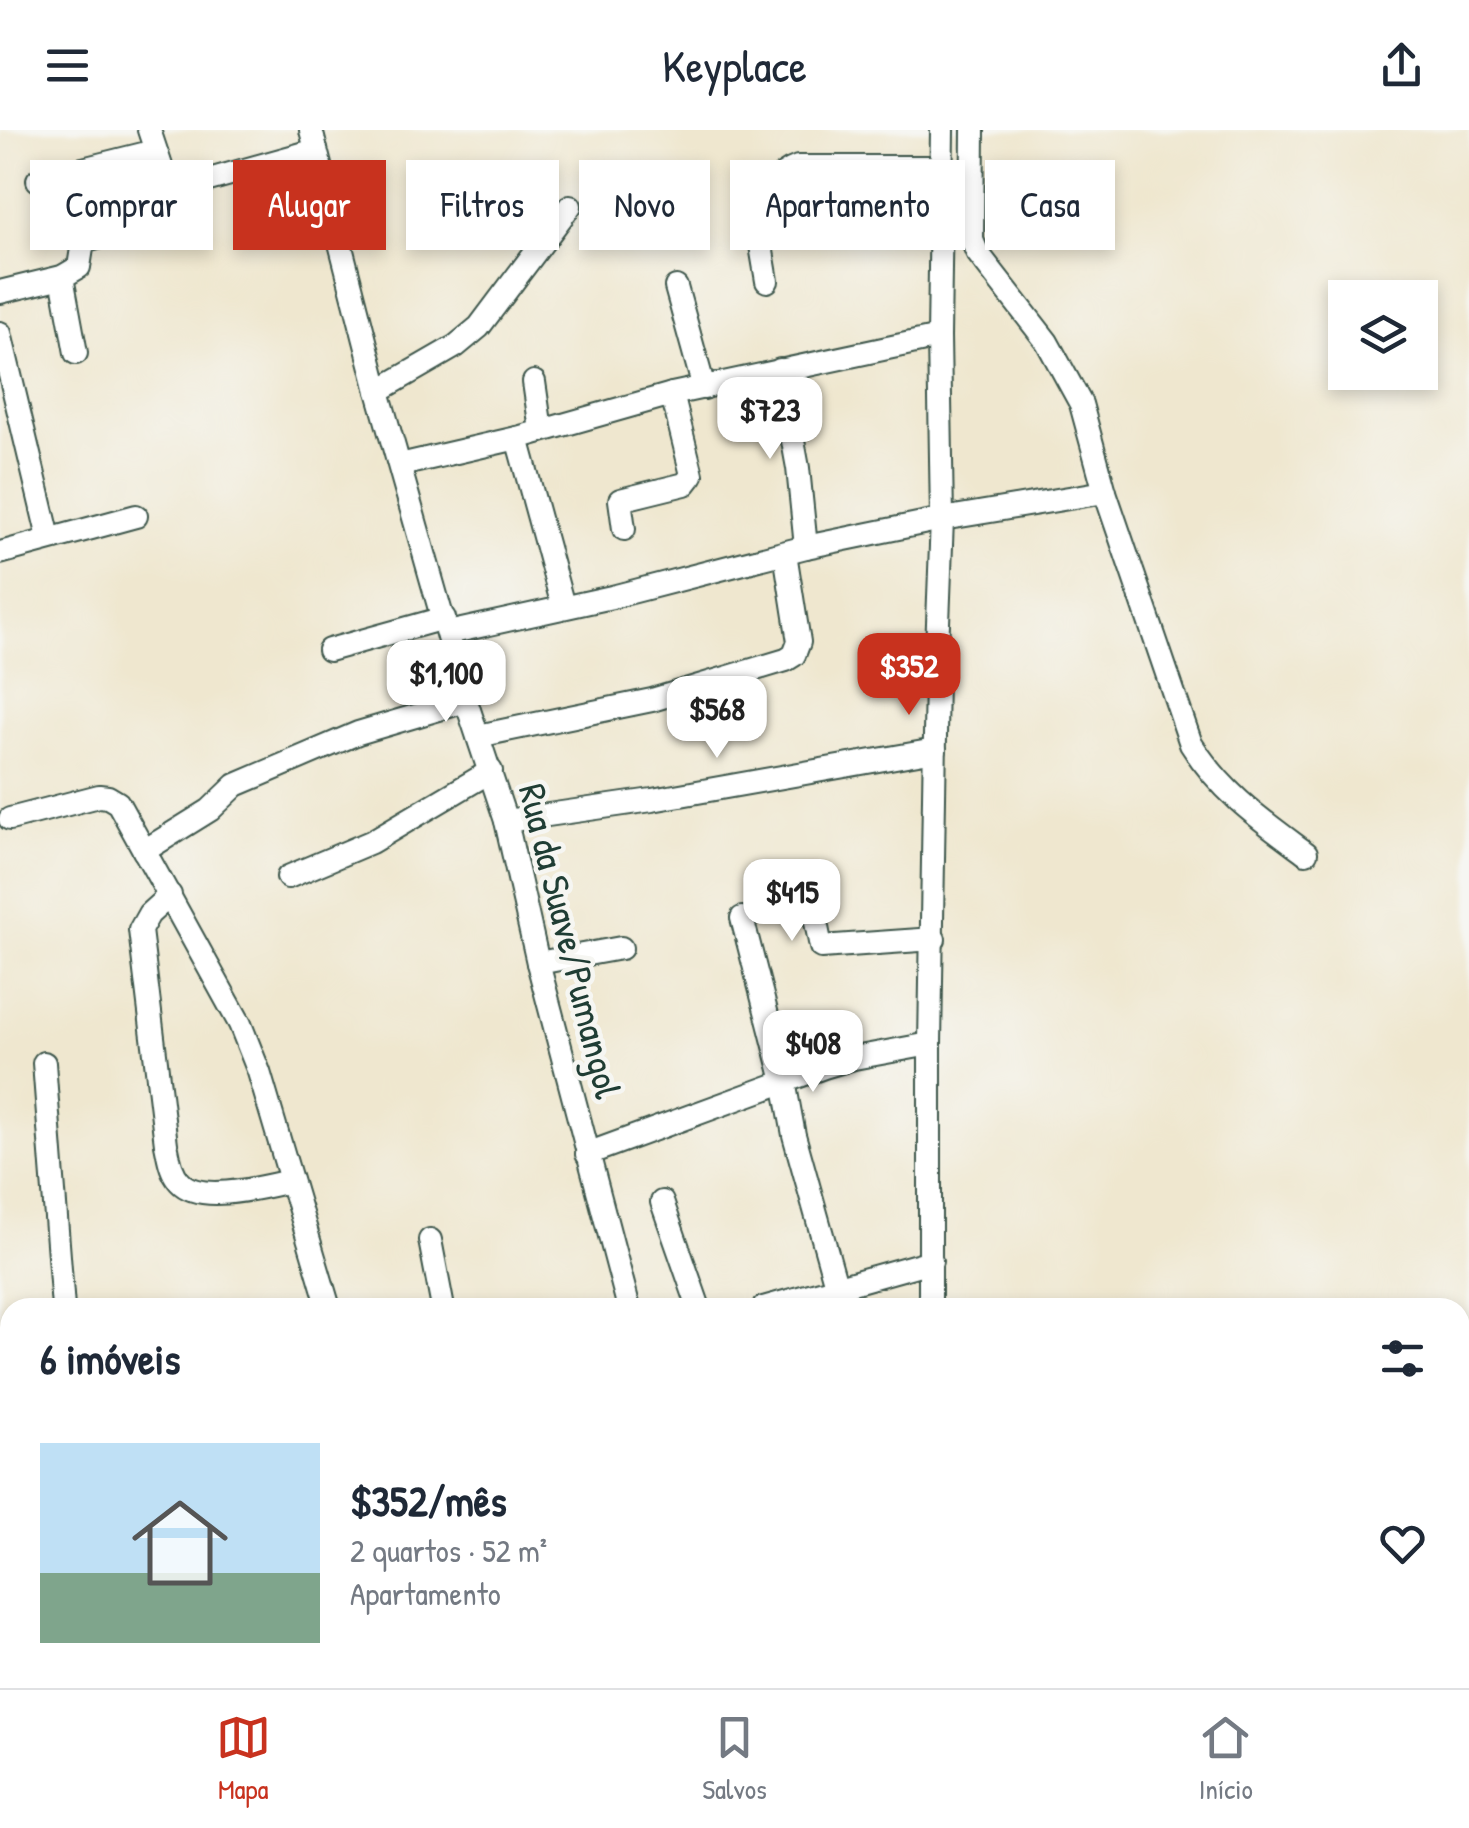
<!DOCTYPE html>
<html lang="pt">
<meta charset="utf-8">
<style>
:root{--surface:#fff;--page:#f2f2f3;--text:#1f2937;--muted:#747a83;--line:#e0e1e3;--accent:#c8321e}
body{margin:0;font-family:"Patrick Hand",sans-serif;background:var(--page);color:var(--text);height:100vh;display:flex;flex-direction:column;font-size:38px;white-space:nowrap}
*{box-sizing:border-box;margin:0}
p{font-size:32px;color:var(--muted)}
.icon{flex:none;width:55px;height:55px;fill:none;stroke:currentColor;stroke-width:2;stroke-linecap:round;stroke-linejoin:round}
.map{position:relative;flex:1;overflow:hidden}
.details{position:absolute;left:0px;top:1168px;width:1470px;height:392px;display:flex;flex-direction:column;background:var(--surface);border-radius:30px 30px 0 0;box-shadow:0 5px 15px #0003}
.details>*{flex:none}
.hud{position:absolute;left:30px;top:30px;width:1410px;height:90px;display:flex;gap:20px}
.buttons{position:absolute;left:1328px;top:150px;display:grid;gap:20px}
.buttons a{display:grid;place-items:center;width:110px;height:110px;border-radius:0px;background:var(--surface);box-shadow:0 5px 15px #0003;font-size:50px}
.price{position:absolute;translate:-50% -85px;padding:0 22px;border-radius:20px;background:#fff;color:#222;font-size:32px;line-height:65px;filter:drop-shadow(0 2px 5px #0008)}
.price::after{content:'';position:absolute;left:50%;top:60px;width:30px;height:22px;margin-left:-15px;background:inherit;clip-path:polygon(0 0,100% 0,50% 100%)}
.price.selected{background:var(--accent);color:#fff}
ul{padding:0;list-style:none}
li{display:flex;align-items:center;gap:30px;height:250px;padding:0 40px}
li+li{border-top:2px solid var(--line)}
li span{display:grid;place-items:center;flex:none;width:280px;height:200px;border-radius:0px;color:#555}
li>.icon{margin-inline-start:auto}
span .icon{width:120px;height:120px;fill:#fffc;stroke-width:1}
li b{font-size:42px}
h2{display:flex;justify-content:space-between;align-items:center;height:120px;padding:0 40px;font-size:42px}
.pill{padding:0 35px;border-radius:0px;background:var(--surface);box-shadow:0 5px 15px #0003;font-size:35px;line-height:90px}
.pill.selected{background:var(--accent);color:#fff}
header{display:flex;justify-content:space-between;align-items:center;height:130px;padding:0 40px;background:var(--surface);font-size:45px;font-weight:600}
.tab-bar{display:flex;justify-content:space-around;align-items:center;height:140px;border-top:2px solid var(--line);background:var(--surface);font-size:28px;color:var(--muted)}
.tab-bar a{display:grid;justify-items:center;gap:5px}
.tab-bar .selected{color:var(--accent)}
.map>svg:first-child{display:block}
</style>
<header><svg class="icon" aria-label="menu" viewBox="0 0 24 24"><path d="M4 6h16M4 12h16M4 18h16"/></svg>Keyplace<svg class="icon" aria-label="share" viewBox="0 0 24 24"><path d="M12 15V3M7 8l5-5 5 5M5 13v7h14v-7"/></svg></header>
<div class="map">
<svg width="1469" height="1558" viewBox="0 0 1469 1558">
<rect width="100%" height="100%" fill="#f6f6f2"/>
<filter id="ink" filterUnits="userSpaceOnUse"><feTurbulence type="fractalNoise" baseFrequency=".01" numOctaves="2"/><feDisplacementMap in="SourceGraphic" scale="20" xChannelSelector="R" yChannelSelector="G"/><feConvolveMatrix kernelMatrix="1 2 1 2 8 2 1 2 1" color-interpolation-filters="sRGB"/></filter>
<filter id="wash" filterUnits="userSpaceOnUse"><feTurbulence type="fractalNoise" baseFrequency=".0048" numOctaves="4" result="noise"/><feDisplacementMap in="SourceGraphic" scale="40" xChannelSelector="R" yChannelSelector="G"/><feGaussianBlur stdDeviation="2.25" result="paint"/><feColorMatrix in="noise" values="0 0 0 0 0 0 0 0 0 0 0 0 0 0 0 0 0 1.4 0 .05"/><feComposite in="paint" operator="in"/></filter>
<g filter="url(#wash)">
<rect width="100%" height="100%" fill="#efe7cf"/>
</g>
<g filter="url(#ink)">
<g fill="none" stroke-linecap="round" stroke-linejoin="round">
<g stroke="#3e564b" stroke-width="26">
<g id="minor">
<polyline points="149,0 167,54 173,60 316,20"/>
<polyline points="311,0 378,261 466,571 506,691 538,833 629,1178"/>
<path d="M 973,0 L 972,110 L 977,122 L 1047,212 L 1081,274 L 1105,362 L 1191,614 C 1222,663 1260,689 1306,723"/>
<polyline points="38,50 155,21"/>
<polyline points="62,147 76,223"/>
<path d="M 767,151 L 756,86 C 760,65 778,44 798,37 L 941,37"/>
<polyline points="676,157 704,258"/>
<polyline points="0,162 62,147 79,137 83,112 123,101"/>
<polyline points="0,203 49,408"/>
<polyline points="780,240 798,338 806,417"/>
<polyline points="534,252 541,300"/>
<polyline points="378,261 456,216 479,197 570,76"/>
<polyline points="517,308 563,476"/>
<polyline points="400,335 517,308 672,264 939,207"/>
<polyline points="624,399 620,370 685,354 692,345 672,264"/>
<polyline points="0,423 136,386"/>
<polyline points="448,503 612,467 806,417 942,389 1105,362"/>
<polyline points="329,520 444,488"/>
<polyline points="478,606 652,570 786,530 794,525 799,512 785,423"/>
<polyline points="10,689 99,666 108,667 118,673 240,894 259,942 329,1178"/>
<polyline points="506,691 652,670 935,620"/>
<polyline points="144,721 210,680 236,655 358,603 466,571"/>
<polyline points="288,747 371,712 491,641"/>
<polyline points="810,763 821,817 934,809"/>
<path d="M 170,765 L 149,784 L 140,800 L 166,1014 C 169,1027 170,1041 180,1052 C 200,1074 263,1057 290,1051"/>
<polyline points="742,788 784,951 794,1005 836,1155"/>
<polyline points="538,833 621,818"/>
<polyline points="44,933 63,1178"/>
<polyline points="587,1024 824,937 854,928 930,914"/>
<polyline points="662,1072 699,1178"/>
<polyline points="430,1110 443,1178"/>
<polyline points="763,1178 931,1131"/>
<polyline points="930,1178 930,914 936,545 942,389 939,207 942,0"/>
<polyline points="0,1380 10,1378"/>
<polyline points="1460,1484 1469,1483"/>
<polyline points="121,1550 123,1558"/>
<polyline points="186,1550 195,1558"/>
<polyline points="517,1550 519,1558"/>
<polyline points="640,1550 642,1558"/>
<polyline points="720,1550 722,1558"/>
<polyline points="964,1550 971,1558"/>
<polyline points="1200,1550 1201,1558"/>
<polyline points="321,1558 326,1550"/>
<polyline points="841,1558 873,1550"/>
<polyline points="923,1558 924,1550"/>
</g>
</g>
<use href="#minor" stroke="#fff" stroke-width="22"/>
</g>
</g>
<g text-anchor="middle" stroke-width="9" stroke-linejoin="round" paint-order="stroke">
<g font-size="38" fill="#1f3d34" stroke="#f6f6f2">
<text transform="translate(570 811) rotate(76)" y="13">Rua da Suave/Pumangol</text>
</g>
</g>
</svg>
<div class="buttons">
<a><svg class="icon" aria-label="layers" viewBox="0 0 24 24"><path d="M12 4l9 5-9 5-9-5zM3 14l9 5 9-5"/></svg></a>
</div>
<b class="price" style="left:770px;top:332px">$723</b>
<b class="price selected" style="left:909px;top:588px">$352</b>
<b class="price" style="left:446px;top:595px">$1,100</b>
<b class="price" style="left:717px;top:631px">$568</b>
<b class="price" style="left:792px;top:814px">$415</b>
<b class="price" style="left:813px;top:965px">$408</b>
<div class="hud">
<a class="pill">Comprar</a>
<a class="pill selected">Alugar</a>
<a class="pill">Filtros</a>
<a class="pill">Novo</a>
<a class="pill">Apartamento</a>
<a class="pill">Casa</a>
</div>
<section class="details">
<h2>6 imóveis<svg class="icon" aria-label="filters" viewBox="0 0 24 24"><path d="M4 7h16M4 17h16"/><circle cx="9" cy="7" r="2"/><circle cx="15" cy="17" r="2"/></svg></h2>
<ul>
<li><span style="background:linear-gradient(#bfe0f5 65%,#7fa58c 0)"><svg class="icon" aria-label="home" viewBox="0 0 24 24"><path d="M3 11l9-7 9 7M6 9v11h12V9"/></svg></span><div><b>$352/mês</b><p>2 quartos · 52 m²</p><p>Apartamento</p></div><svg class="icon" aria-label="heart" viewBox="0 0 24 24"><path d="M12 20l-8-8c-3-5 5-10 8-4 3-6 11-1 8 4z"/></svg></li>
</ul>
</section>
</div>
<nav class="tab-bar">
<a class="selected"><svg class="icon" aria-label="map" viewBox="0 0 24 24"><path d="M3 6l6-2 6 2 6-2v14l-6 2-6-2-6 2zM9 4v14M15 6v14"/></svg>Mapa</a>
<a><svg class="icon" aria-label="saved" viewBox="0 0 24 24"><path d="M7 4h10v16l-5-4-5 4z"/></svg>Salvos</a>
<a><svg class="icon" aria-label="home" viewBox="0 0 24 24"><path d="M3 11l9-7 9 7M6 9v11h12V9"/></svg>Início</a>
</nav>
